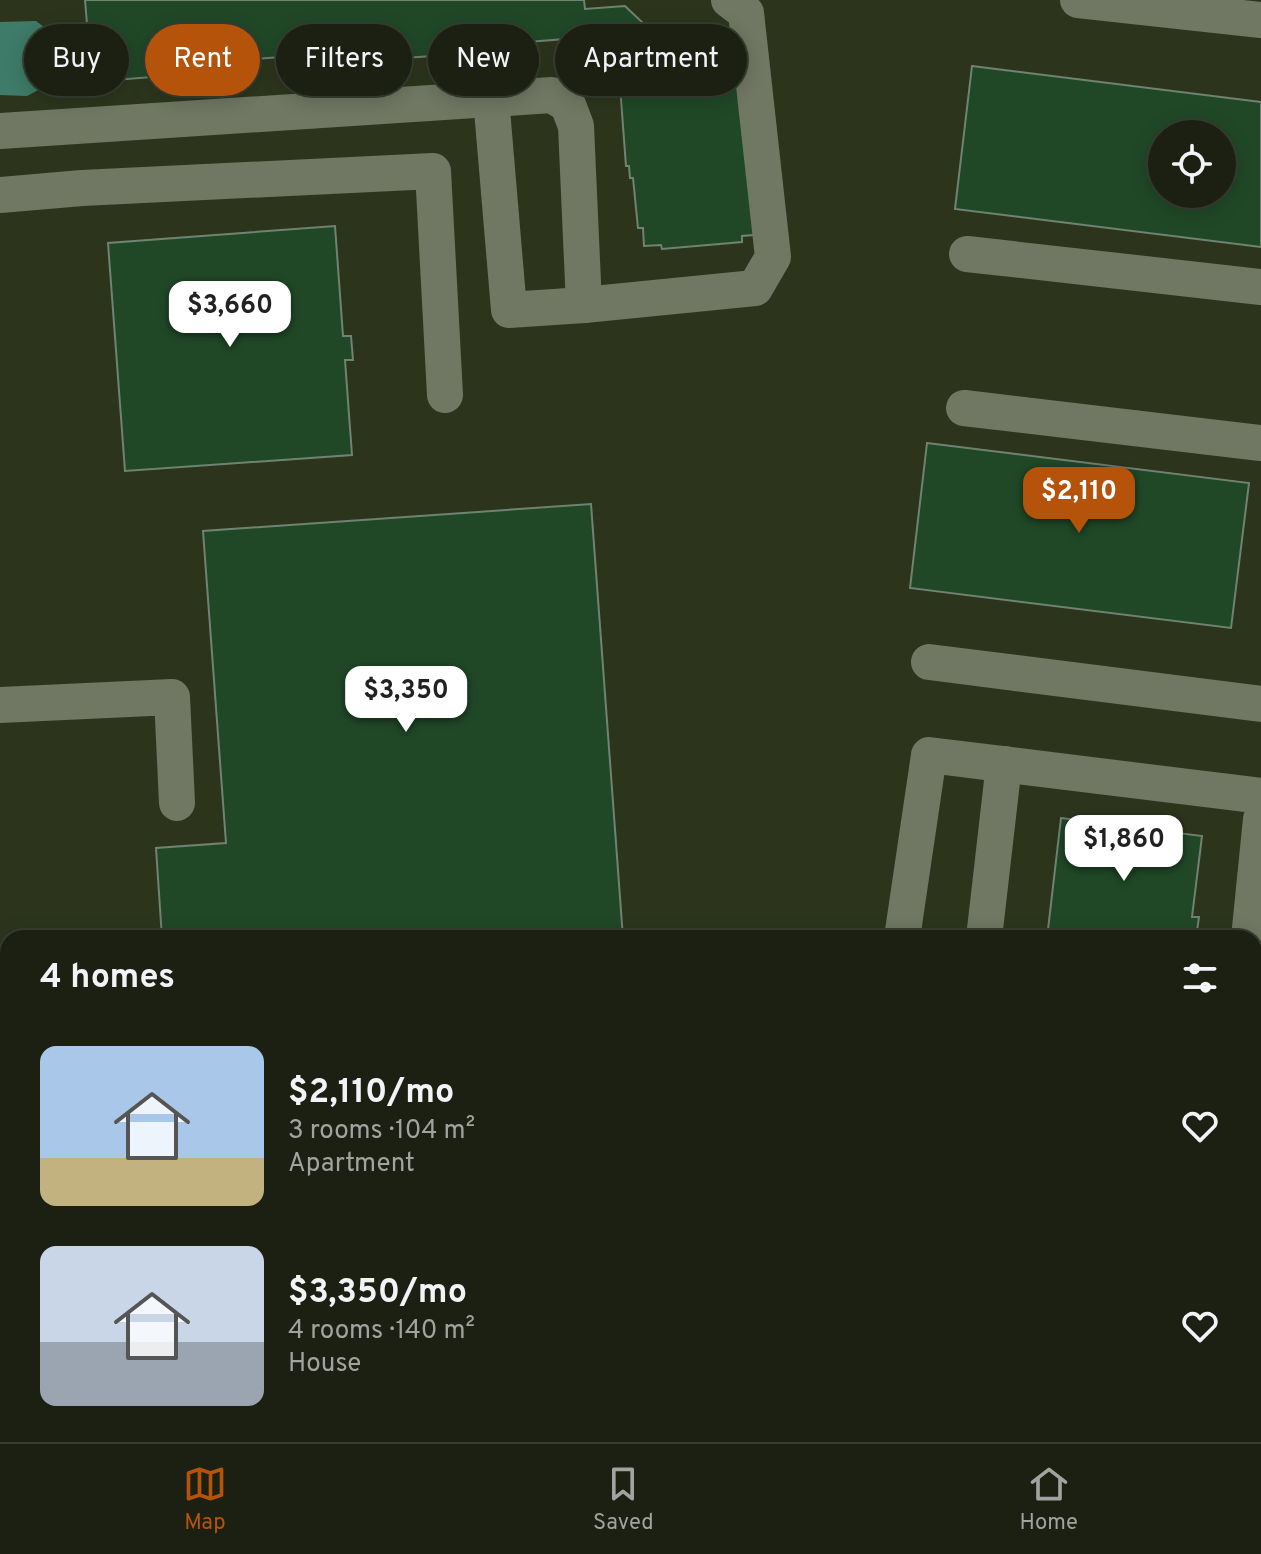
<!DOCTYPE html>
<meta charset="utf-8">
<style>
:root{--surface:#1b2012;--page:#24281b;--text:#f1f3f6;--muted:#a0a39f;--line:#393e32;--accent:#b45309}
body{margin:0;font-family:Overpass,sans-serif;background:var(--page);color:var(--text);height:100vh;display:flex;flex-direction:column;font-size:30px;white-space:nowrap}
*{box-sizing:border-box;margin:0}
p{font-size:26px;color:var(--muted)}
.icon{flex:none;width:44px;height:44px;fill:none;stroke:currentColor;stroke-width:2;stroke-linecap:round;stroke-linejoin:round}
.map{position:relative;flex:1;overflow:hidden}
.drawer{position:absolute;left:0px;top:930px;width:1262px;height:512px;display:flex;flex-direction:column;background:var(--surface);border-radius:24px 24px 0 0;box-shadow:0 4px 20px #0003,0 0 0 2px var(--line)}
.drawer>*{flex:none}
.hud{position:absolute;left:24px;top:24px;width:800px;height:72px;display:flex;gap:16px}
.controls{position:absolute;left:1148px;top:120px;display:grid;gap:16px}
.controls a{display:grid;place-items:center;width:88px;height:88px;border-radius:50%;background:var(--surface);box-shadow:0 4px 20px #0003,0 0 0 2px var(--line);font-size:40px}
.price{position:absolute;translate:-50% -68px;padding:0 18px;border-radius:16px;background:#fff;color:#222;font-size:26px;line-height:52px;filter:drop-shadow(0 2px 4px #0008)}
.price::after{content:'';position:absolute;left:50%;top:48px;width:24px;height:18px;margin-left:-12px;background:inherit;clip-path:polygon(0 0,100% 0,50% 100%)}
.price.selected{background:var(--accent);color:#fff}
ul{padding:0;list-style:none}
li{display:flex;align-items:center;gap:24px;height:200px;padding:0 40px}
li span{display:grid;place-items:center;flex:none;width:224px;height:160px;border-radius:16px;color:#555}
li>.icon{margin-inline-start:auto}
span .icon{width:96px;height:96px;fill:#fffc;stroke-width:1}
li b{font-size:34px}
h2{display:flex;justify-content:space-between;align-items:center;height:96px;padding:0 40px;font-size:34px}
.tag{padding:0 28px;border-radius:36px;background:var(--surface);box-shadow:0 4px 20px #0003,0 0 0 2px var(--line);font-size:28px;line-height:72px}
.tag.selected{background:var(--accent);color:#fff}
.dock{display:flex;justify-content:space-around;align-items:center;height:112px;border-top:2px solid var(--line);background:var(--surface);font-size:22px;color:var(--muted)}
.dock a{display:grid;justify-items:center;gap:4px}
.dock .selected{color:var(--accent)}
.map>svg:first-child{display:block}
</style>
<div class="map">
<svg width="1261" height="1442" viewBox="0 0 1261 1442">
<rect width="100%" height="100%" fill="#242b18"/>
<path fill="#2c351c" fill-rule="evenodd" d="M 0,0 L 1261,0 L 1261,1171 L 1254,1170 L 1254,938 L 8,938 L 8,1434 L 714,1434 L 713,1442 L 0,1442 ZM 1162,134 L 1222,134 L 1222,194 L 1162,194 Z"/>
<g fill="#4c3917">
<polygon points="1254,1170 1261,1171 1261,1399 1254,1398"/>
<polygon points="714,1434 1173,1434 1172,1442 713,1442"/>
</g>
<polygon fill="#3e7b68" points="36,21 48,30 53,60 46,86 27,96 0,95 0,22"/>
<g fill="#204827" stroke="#708272" stroke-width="2" fill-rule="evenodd">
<polygon points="85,0 584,0 585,9 625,6 645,25 648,66 728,59 729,64 740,63 754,235 742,236 742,242 662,249 661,245 644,246 643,228 638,228 633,178 630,178 629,166 626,166 620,86 624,86 623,68 628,68 627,51 601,26 582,28 583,34 565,35 565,39 488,45 488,41 477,42 478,47 459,49 459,54 323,64 322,59 311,60 310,55 238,60 239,66 227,67 227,71 115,80 114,76 96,77 95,60 90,60"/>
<path d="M 972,66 L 1261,102 L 1261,247 L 955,209 ZM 1162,134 L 1222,134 L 1222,194 L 1162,194 Z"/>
<polygon points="335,226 343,336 351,336 353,360 345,360 352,455 125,471 108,243"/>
<polygon points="927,443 1249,483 1231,628 910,588"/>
<polygon points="591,504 623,938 162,938 156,848 226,843 203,531"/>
<polygon points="1061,818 1202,836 1192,917 1199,917 1196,938 1047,938"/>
<polygon points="238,1434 526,1434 527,1442 239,1442"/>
</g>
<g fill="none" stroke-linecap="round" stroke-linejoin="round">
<g stroke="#707863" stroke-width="36">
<polyline points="1078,0 1261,20"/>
<polyline points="491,98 509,310 584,305"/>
<polyline points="0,131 552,95 568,105 576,126 584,305 755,288 773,257 746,13 729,0"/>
<polyline points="0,195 82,188 433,171 445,395"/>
<polyline points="967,254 1261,287"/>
<polyline points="964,408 1261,443"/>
<polyline points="929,662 1261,704"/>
<polyline points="0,705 172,697 177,803"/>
<polyline points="902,938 929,755 1261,796"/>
<polyline points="984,938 1004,764"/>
<polyline points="1249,938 1261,819"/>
<polyline points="1254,1114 1261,1115"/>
<polyline points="0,1162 8,1161"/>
<polyline points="0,1226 8,1225"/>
</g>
</g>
</svg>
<div class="controls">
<a><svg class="icon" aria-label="locate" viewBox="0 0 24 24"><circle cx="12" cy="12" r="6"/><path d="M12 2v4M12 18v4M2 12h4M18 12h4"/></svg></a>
</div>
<b class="price" style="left:230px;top:349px">$3,660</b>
<b class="price selected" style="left:1079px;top:535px">$2,110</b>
<b class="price" style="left:406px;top:734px">$3,350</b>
<b class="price" style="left:1124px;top:883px">$1,860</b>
<div class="hud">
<a class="tag">Buy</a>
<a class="tag selected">Rent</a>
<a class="tag">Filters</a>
<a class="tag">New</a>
<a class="tag">Apartment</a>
</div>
<section class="drawer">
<h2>4 homes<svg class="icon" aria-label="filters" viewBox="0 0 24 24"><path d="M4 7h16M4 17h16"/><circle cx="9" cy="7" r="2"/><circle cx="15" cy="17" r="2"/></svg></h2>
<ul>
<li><span style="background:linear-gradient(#a9c7e8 70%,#c2b280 0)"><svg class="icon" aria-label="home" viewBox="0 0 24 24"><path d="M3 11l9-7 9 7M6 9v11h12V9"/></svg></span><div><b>$2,110/mo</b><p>3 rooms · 104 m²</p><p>Apartment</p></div><svg class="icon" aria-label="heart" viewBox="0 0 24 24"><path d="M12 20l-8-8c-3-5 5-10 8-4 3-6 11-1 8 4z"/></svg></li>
<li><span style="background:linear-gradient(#c9d6e8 60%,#9aa5b1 0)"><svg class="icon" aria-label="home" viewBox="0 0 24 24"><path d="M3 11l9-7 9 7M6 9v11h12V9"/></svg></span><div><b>$3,350/mo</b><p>4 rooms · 140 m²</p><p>House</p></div><svg class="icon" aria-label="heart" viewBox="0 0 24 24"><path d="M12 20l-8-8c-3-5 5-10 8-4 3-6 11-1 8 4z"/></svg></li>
</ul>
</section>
</div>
<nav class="dock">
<a class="selected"><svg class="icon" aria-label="map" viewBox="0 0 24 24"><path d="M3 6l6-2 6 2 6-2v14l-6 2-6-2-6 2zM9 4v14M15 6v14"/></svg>Map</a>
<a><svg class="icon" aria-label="saved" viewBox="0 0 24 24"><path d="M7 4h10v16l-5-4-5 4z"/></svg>Saved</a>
<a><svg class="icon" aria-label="home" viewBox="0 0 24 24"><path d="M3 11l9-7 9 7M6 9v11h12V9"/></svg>Home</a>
</nav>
